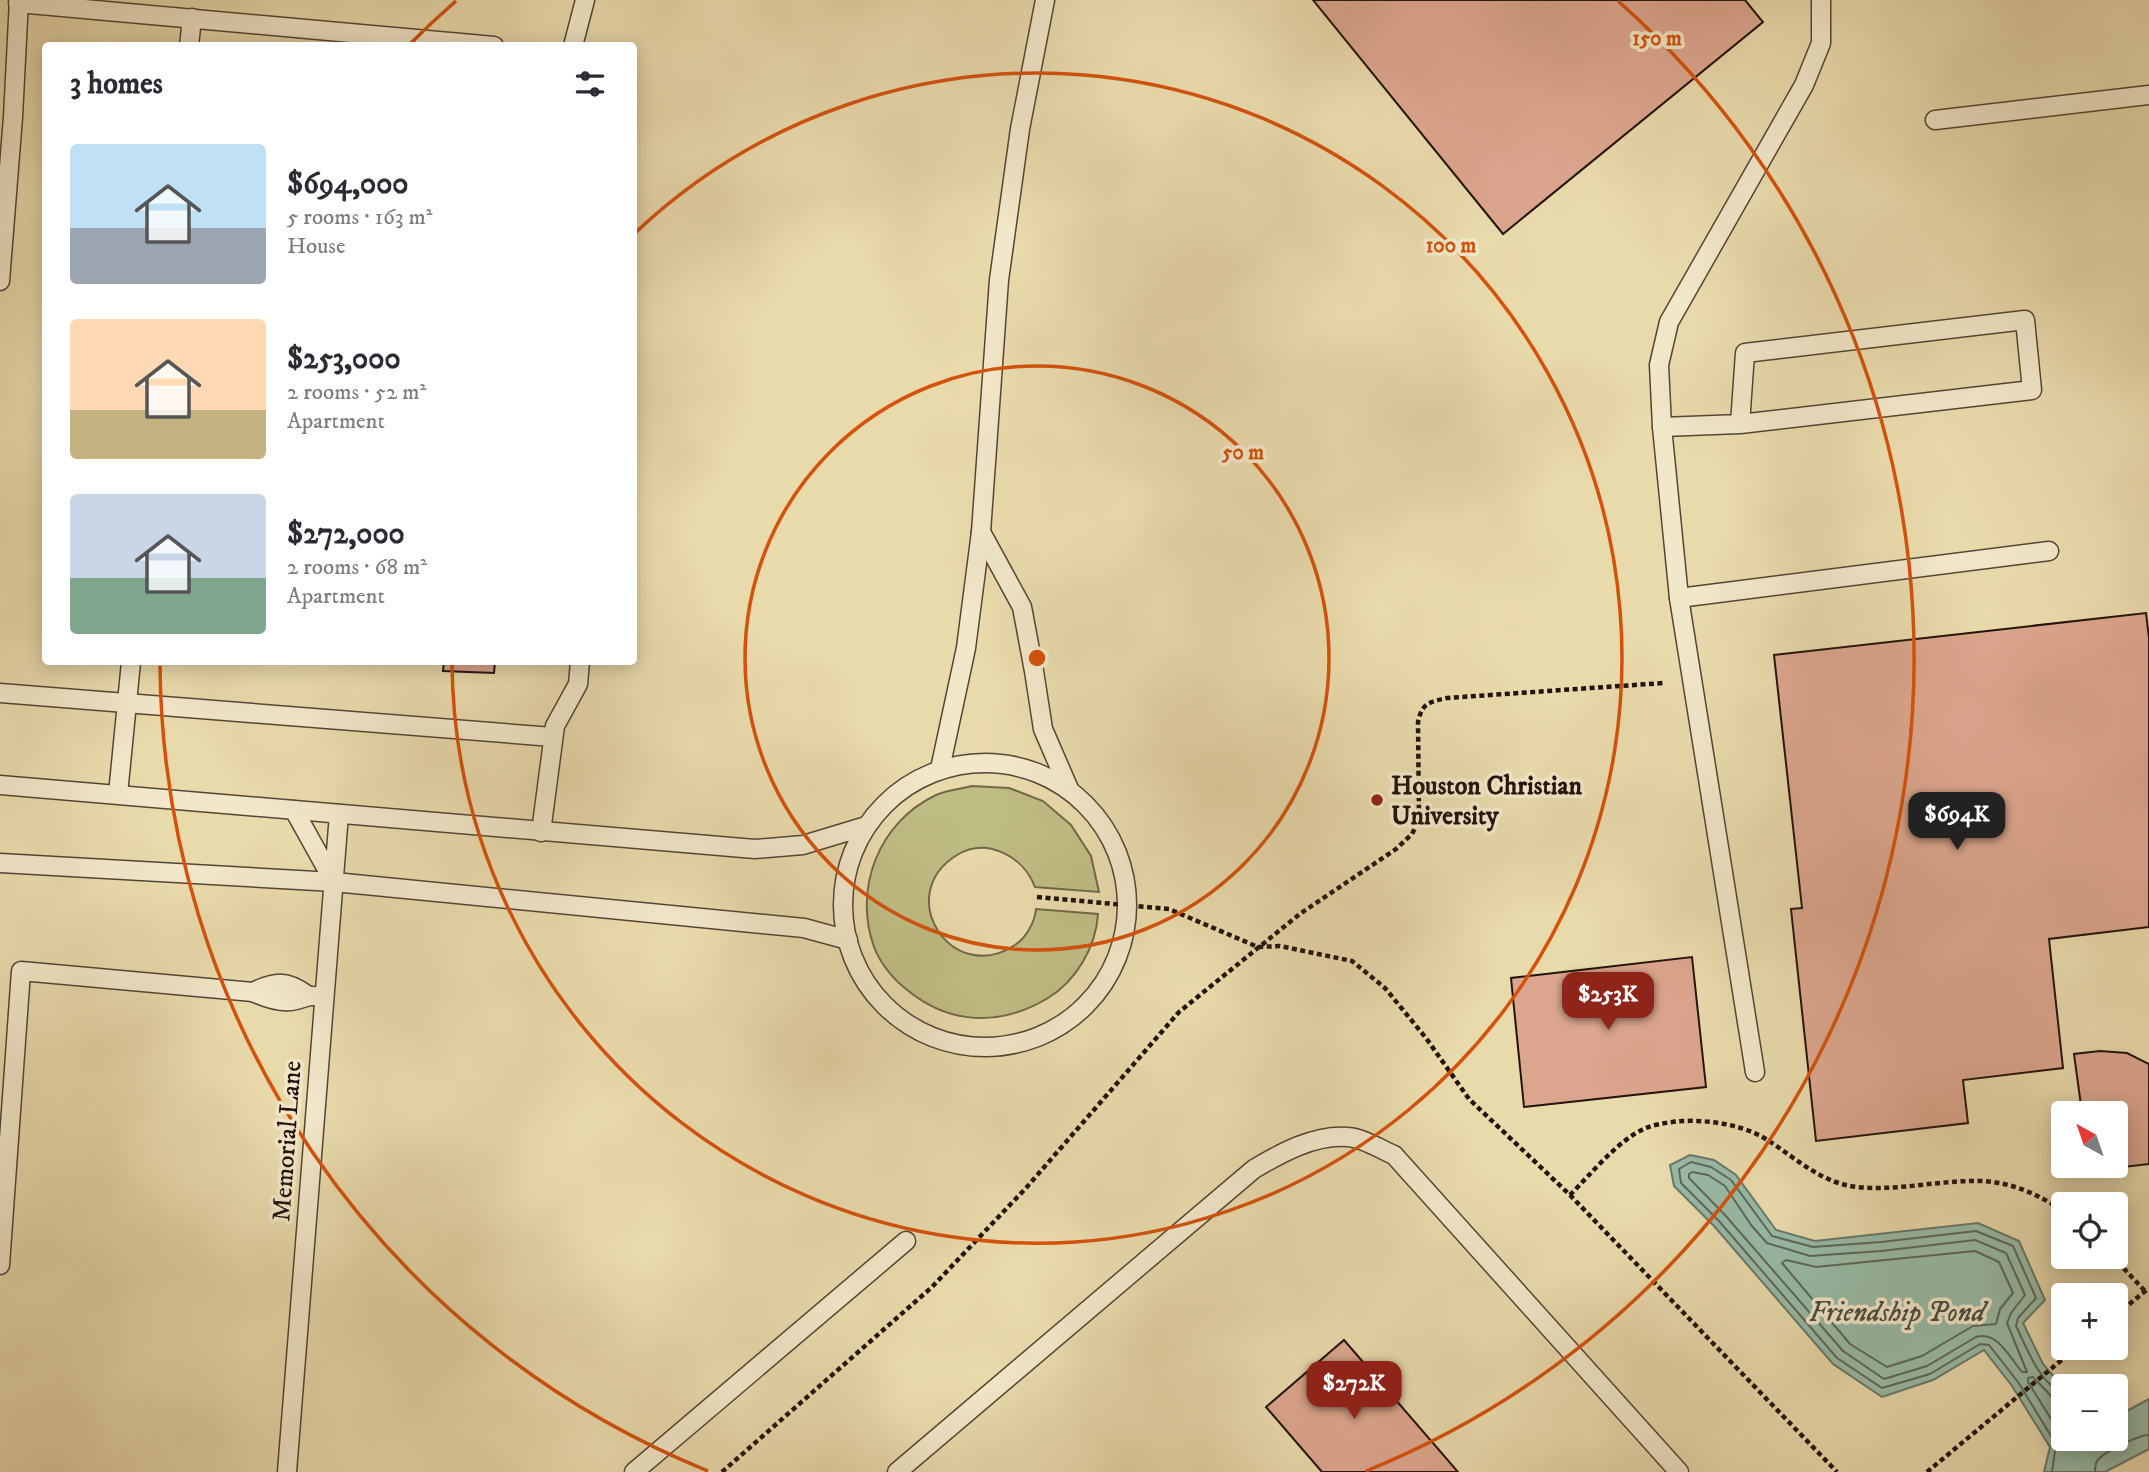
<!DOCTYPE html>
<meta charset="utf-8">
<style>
:root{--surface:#fff;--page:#f7f7f7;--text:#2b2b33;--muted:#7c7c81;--accent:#8f2418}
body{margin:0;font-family:"IM FELL DW Pica",serif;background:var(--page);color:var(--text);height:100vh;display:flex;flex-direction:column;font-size:26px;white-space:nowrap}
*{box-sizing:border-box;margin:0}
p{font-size:23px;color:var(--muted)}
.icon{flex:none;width:38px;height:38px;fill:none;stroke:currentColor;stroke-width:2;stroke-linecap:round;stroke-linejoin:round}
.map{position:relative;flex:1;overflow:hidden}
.details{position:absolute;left:42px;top:42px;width:595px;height:623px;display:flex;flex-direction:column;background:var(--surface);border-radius:7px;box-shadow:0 4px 18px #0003}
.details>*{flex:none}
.needle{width:46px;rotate:320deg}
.tools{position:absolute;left:2051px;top:1101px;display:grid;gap:14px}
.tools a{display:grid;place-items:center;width:77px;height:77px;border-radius:7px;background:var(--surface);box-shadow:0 4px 18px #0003;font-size:35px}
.price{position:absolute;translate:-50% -60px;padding:0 16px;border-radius:14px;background:var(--accent);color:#fff;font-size:23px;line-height:46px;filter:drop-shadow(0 2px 4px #0008)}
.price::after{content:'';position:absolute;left:50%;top:42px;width:21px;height:16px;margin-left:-10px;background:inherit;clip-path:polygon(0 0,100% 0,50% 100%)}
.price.on{background:#222;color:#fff}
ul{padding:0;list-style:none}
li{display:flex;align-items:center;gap:21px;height:175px;padding:0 28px}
li span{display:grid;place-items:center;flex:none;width:196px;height:140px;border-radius:7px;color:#555}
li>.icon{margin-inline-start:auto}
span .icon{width:84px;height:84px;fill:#fffc;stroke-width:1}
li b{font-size:30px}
h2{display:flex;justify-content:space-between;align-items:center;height:84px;padding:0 28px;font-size:30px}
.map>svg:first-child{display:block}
</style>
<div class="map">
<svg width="2149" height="1472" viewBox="0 0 2149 1472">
<rect width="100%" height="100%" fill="#e9daac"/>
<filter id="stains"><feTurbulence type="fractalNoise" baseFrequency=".00286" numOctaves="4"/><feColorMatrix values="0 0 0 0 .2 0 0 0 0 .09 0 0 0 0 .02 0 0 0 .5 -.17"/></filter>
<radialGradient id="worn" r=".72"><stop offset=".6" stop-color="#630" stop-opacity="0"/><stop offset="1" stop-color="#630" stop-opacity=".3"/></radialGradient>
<path fill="#bfbd84" stroke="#716848" stroke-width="2" d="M 972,786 L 1009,788 L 1043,801 L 1071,825 L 1091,856 L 1099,892 L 1035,887 C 1023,856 987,837 957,855 C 892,895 952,987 1015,945 C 1026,938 1035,922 1036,909 L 1098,914 C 1096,947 1076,981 1048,998 C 1000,1027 949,1025 906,989 C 893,979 880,963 874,947 C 853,888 879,822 936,795 C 947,790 961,789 972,786 Z"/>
<polygon fill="#98bba7" stroke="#697869" stroke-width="2" points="1690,1155 1714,1160 1736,1175 1776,1230 1815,1241 1978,1223 2019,1241 2045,1300 2023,1323 2043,1364 2063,1387 2063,1438 2116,1438 2116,1411 2125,1412 2149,1399 2149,1449 2105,1472 2044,1472 2050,1447 2012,1386 1984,1350 1933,1380 1882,1397 1833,1364 1714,1226 1674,1186 1670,1165"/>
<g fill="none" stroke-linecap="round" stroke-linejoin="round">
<g stroke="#5e675a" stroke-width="2">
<path d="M 1692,1172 L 1708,1175 L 1725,1186 L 1751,1225 L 1767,1243 L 1810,1256 L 1881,1251 L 1975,1240 L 2006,1253 L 2025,1295 L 2011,1313 L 2007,1323 L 2027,1372 L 2022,1372 C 2010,1358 1997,1330 1976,1337 L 1927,1366 L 1884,1379 L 1843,1351 L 1725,1215 L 1689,1178 L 1689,1174 Z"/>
<polygon points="1975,1251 1999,1262 2013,1293 2000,1309 1996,1324 1973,1326 1922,1356 1887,1367 1850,1344 1782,1263 1786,1260 1816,1267"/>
<polyline points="2063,1402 2053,1398 2033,1377 2028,1378 2028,1382 2063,1438"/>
<path d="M 2052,1472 L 2056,1444 L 2018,1382 L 1989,1345 L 1980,1344 L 1930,1374 L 1882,1388 L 1837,1358 L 1719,1221 L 1681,1183 L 1679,1169 L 1691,1162 L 1711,1167 L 1731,1180 L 1772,1236 L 1813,1247 L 1881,1242 L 1976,1231 L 2013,1246 L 2036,1298 L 2018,1318 L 2016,1326 C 2027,1348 2039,1383 2063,1393"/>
<path d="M 2095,1472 C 2095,1467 2095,1465 2097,1461 C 2103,1452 2139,1435 2149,1435"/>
</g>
</g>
<g fill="#dca68e" stroke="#23130d" stroke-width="2">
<polygon points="1313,0 1745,0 1763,22 1503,234"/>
<polygon points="2146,613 2149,638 2149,927 2049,939 2063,1068 1963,1080 1968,1123 1816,1141 1791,909 1802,908 1774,655"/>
<polygon points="444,662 495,662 494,673 443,671"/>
<polygon points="1692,957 1706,1087 1524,1107 1511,978"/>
<polygon points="2100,1051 2127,1053 2149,1064 2149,1164 2089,1171 2089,1166 2116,1166 2116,1113 2082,1113 2074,1054"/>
<polygon points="1344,1340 1458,1472 1322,1472 1266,1407"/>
</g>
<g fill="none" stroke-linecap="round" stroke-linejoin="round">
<g stroke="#544535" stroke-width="21">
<g id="service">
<polyline points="18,3 494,46"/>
<polyline points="189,46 192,18"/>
<polyline points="573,46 585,0"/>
<polyline points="1935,120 2149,95"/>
<polyline points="0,281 13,117 19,0"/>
<polyline points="1662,427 1740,424 2032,390 2025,320 1745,353 1740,424"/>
<polyline points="981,532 1022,607 1034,671 1043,729 1069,789"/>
<polyline points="1679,598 2049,551"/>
<polyline points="0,693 553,737"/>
<circle cx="985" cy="905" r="142"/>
<polyline points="940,769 966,648 981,532 999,280 1020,129 1045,0"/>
<polyline points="0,785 755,849 803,845 866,826"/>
<polyline points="118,794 131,662"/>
<polyline points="294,810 334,882"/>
<polyline points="541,832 555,726 578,684 580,662"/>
<polyline points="0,863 334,882 804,928 848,940"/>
<path d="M 307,995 C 287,980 275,981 253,992 C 266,998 282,1004 296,1000 C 311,996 308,995 324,997"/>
<polyline points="1755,1072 1679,598 1662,427 1659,365 1669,322 1804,85 1821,43 1821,0"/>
<polyline points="0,1265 21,971 253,992"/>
<polyline points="287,1472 339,814"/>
<polyline points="634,1472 906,1241"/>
<path d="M 897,1472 L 1254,1169 C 1281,1153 1315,1134 1348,1137 C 1363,1138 1380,1149 1394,1155 L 1679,1472"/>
</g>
</g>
<g stroke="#23130d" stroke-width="4.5" stroke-dasharray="5 3.5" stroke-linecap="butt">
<polyline points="1037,897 1169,909 1258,947 1280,946 1352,961 1385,988 1426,1038 1469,1099 1570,1195 1837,1472"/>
<path d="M 1570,1195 C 1591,1174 1619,1139 1646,1128 C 1681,1115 1738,1120 1769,1141 C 1798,1160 1822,1183 1857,1187 C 1897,1191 1935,1181 1974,1181 C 2006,1180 2037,1193 2063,1211"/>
<polyline points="2112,1256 2145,1291"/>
<polyline points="2116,1315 2149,1288"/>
<path d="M 722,1472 L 932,1287 L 1026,1188 L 1179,1012 L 1301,913 L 1396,849 L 1412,834 L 1419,820 L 1418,722 C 1422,703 1429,702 1447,698 L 1663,683"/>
<polyline points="1927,1472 2076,1348"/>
</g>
<use href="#service" stroke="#f1e7c9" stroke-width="18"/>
</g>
<g fill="none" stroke="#d4520c" stroke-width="3.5">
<circle cx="1037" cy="658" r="292"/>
<path d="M634 234A585 585 0 1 1 452 663"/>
<path d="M708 1471A877 877 0 0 1 160 666M411 43A877 877 0 0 1 456 1M1618 1A877 877 0 0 1 1366 1471"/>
</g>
<circle fill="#8f2418" stroke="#f1e7c9" stroke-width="2.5" cx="1377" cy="800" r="7"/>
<g text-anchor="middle" stroke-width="7" stroke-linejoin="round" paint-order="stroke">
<g font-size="26" font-weight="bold" fill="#23130d" stroke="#f1e7c9" text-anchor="start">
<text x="1391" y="794">Houston Christian<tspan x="1391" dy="30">University</tspan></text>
</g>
<g font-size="26" fill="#23130d" stroke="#f1e7c9">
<text transform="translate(286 1141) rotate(-86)" y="9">Memorial Lane</text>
</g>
<g font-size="28" font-style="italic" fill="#4c4e43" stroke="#f1e7c9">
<text x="1897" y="1321">Friendship Pond</text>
</g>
</g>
<circle cx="1037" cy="658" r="10" fill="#d4520c" stroke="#f1e7c9" stroke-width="3.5"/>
<g font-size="21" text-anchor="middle" font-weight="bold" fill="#d4520c" stroke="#f1e7c9" stroke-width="7" stroke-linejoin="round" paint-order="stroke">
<text x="1657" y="45">150 m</text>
<text x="1451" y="252">100 m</text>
<text x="1243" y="459">50 m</text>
</g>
<rect width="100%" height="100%" filter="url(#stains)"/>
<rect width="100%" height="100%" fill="url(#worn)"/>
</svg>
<div class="tools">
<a><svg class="needle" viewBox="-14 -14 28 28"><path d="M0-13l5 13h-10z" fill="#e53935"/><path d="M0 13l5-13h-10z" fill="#7c7c81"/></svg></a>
<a><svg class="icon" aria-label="locate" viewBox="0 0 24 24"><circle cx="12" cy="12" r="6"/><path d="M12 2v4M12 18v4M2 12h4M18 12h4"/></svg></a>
<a>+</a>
<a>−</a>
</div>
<b class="price on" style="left:1957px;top:852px">$694K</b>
<b class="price" style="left:1608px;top:1032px">$253K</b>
<b class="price" style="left:1354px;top:1421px">$272K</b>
<section class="details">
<h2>3 homes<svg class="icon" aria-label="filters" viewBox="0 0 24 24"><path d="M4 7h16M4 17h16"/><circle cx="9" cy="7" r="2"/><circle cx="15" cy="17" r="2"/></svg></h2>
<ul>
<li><span style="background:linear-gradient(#bfe0f5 60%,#9aa5b1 0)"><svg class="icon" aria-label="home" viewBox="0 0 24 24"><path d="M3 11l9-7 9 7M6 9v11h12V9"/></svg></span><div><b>$694,000</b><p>5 rooms · 163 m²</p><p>House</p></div></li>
<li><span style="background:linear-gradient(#ffd9b3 65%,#c2b280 0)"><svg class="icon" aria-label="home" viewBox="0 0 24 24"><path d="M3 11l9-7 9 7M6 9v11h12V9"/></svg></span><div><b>$253,000</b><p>2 rooms · 52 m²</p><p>Apartment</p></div></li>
<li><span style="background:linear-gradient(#c9d6e8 60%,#7fa58c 0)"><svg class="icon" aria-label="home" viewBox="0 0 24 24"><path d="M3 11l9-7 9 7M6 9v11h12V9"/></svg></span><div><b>$272,000</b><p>2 rooms · 68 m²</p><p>Apartment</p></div></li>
</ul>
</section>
</div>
